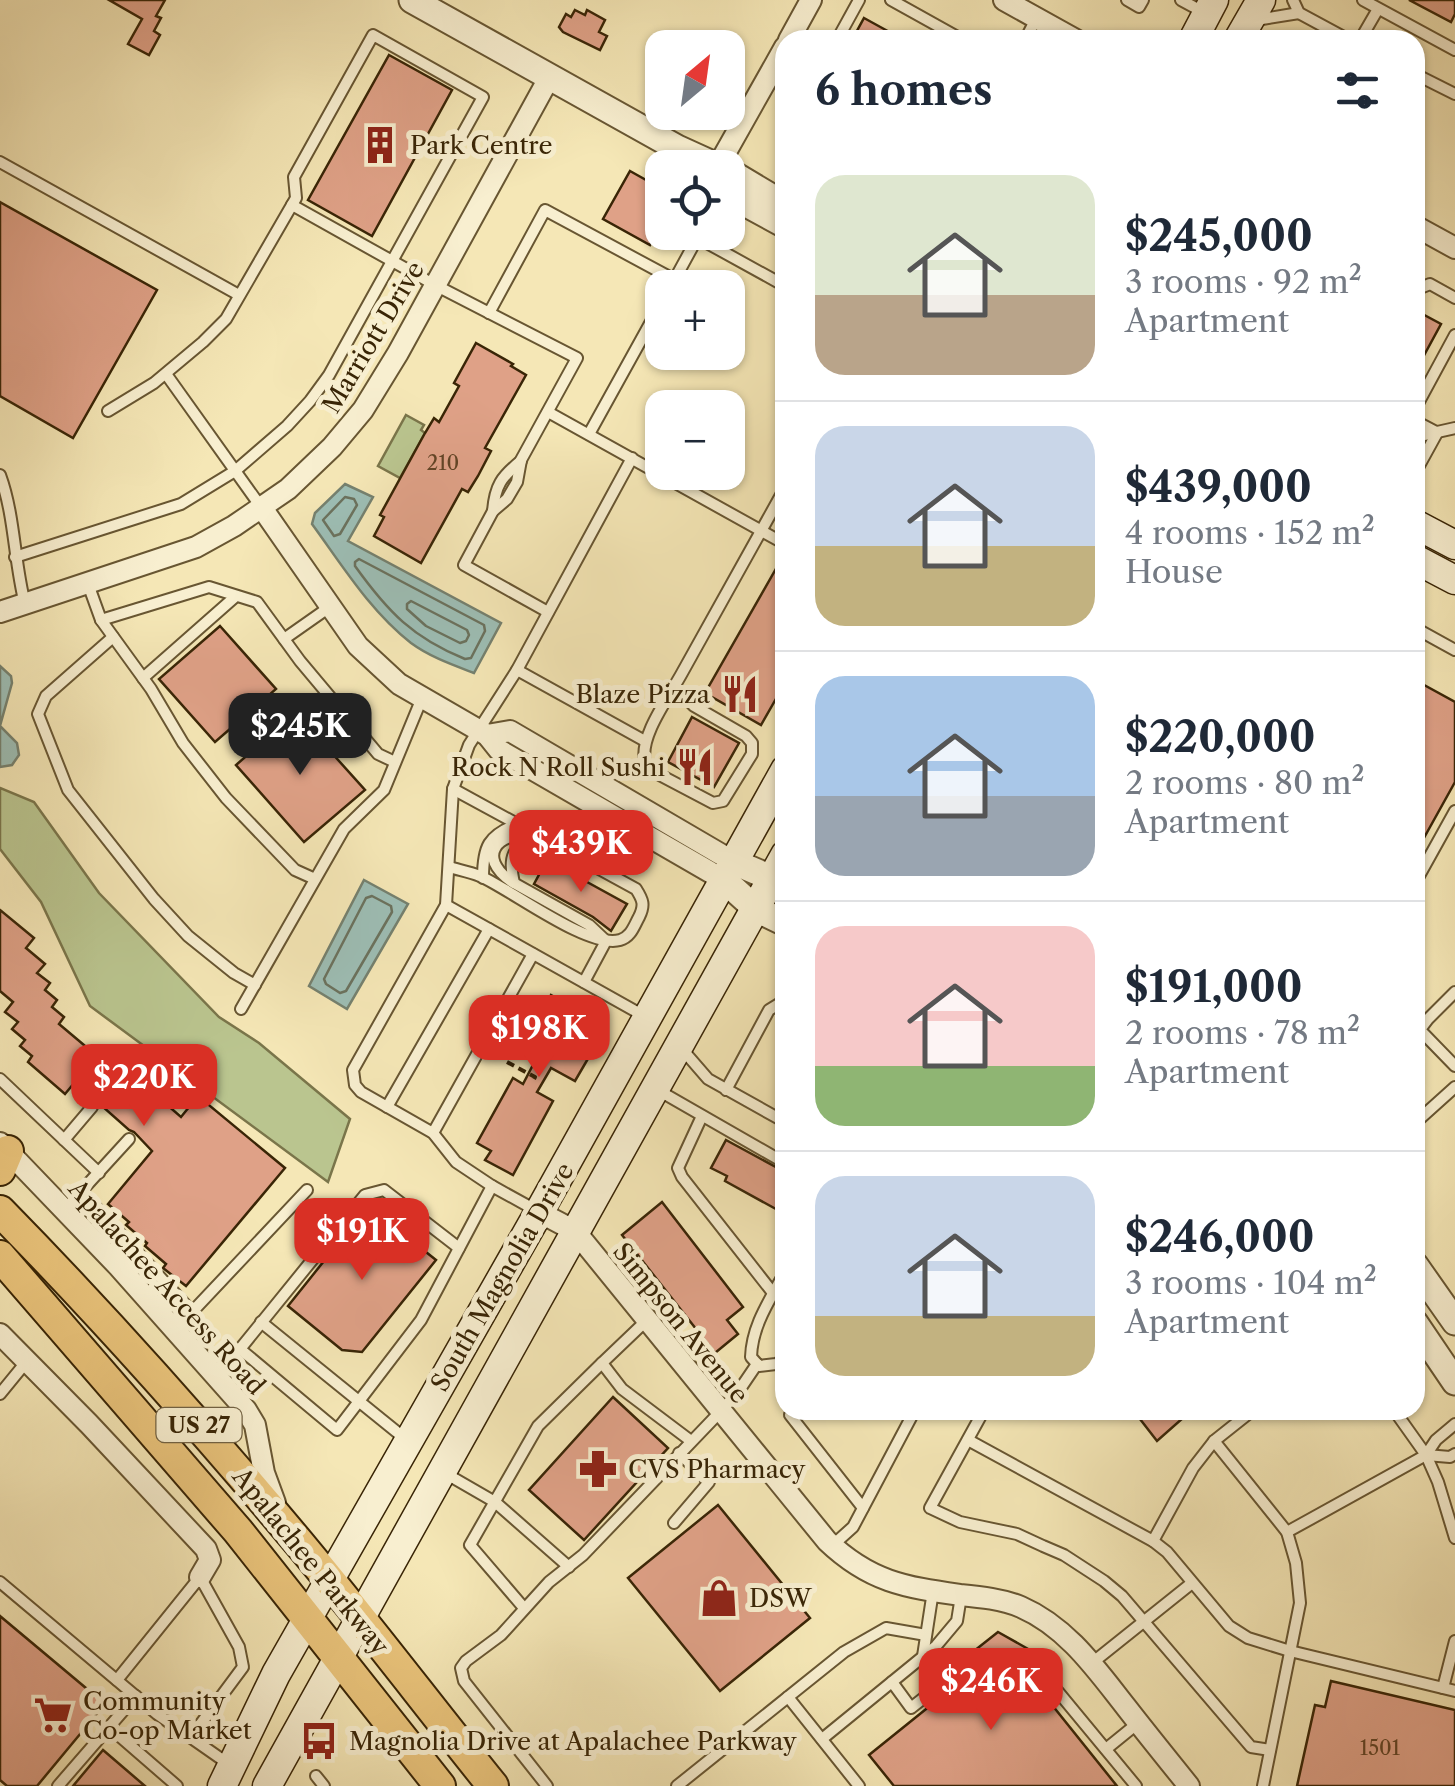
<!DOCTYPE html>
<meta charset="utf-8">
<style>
:root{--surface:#fff;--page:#f2f2f3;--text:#1f2937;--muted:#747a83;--line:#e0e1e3;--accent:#d93025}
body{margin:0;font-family:"Libre Caslon Text",serif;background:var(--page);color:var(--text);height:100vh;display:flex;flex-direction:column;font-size:38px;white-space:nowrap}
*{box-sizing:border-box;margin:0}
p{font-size:32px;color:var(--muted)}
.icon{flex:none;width:55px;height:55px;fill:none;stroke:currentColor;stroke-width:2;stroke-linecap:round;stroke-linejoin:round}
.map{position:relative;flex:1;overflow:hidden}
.side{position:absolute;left:775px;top:30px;width:650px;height:1390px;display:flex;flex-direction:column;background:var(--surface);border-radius:30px;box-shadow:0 2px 8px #0004}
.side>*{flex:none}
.needle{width:65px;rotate:29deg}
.fabs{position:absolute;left:645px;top:30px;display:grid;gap:20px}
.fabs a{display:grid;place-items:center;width:100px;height:100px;border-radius:20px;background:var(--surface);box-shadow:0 2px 8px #0004;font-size:50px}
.price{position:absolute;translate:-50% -85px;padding:0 22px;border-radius:20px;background:var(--accent);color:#fff;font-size:32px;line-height:65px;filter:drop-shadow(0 2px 5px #0008)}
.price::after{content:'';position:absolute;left:50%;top:60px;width:30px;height:22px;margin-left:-15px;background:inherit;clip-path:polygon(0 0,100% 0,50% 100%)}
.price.on{background:#222;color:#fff}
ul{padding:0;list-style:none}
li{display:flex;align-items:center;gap:30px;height:250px;padding:0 40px}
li+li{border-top:2px solid var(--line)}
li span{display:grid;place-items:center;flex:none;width:280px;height:200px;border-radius:30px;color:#555}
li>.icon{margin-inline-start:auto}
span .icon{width:120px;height:120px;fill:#fffc;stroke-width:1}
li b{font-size:42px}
h2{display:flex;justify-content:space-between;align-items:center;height:120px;padding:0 40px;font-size:42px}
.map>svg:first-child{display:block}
</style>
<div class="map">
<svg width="1455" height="1786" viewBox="0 0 1455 1786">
<rect width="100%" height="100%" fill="#f5e7b6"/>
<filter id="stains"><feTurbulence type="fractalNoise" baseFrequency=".002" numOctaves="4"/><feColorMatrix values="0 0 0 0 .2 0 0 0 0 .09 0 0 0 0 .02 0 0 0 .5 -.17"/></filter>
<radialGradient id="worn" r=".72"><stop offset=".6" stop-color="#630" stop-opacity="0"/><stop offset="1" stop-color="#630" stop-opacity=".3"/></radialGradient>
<g fill="#bac58f" stroke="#7a754a" stroke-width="2.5">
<polygon points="406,415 424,425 421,430 425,433 400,478 378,466"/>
<polygon points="0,788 34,802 99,893 219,1017 259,1043 350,1119 328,1182 90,1006 41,902 0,849"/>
</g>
<g fill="#9dbeb5" stroke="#75816f" stroke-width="2.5">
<path d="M 345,484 L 373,497 L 348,541 L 501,623 L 474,673 C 453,665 430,657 411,643 C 370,611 342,565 312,524 L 315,513 Z"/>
<polygon points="0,666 11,676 12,683 0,726 17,743 19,755 12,765 0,767"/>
<polygon points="364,880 408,904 347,1009 309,986"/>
</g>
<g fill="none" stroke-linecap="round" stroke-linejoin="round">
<g stroke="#6b725e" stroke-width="2.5">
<polygon points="345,497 354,499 357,505 340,534 334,536 323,520"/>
<path d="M 359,559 L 484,625 L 485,631 L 471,658 L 465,659 C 413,638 388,612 355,566 L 355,562 Z"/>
<polygon points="411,601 467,630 469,635 466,641 460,643 426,626 407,609 407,604"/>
<polygon points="372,896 391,906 392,912 346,991 340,993 326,984 324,979 366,898"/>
</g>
</g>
<g fill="#dfa187" stroke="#392506" stroke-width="2.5">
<polygon points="109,0 165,0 156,16 161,18 154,31 160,35 149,55 128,44 142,19"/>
<polygon points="1409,0 1455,0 1455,14 1451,22"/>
<polygon points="575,10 585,15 587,10 605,20 599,32 607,36 600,50 563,32 559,27 566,14 571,17"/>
<polygon points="864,18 904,40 852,40"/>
<polygon points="389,55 452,90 372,236 308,200"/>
<polygon points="630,171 662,189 662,223 650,245 603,219"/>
<polygon points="0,202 157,290 73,438 0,396"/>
<polygon points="1415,310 1441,324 1415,372"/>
<polygon points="476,343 513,364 511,366 526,375 485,448 491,451 478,476 468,492 462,489 421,563 374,536 384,517 380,515 425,433 434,418 439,422 459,386 454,383"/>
<polygon points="785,553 785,683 761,725 705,693"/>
<polygon points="220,626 276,689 215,742 159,679"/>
<polygon points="1415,680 1455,702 1455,782 1415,854"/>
<polygon points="296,713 365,790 304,842 236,765"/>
<polygon points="692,717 739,743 714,787 668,762"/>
<polygon points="547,860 627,904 611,931 593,917 534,884"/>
<polygon points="0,910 34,938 26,948 45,964 37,973 50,983 45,990 57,1000 52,1007 64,1017 59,1024 97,1056 103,1049 181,1117 198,1096 285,1168 186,1286 163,1268 166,1264 145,1246 147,1243 126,1225 129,1222 108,1204 152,1151 134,1132 129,1130 75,1082 65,1094 28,1062 32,1056 20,1046 25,1040 12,1029 18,1022 5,1012 13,1002 0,991"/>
<polygon points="551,995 607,1026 575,1081 551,1068 537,1092 553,1101 513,1175 485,1160 491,1151 477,1143 513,1078 523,1084 536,1059 520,1050"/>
<polygon points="726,1140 785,1172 785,1214 725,1181 727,1176 711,1168"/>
<polygon points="662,1202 743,1307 727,1320 738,1334 715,1353 622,1235"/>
<polygon points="368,1206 436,1260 362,1352 342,1350 288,1306"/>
<polygon points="613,1397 668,1448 584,1540 529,1490"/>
<polygon points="1133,1410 1192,1410 1157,1441"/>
<polygon points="718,1505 810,1618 720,1691 628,1578"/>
<polygon points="0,1616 105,1704 37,1786 7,1786 0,1780"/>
<polygon points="998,1632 1037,1654 1024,1670 1117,1786 894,1786 869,1755 982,1664 980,1654 974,1651"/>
<polygon points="1331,1681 1455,1710 1455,1786 1297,1786 1315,1705 1325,1707"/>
<polygon points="103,1750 145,1786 73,1786"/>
</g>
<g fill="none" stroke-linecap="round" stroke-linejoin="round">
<g stroke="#685632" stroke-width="14">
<g id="service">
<polyline points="891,0 963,40"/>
<polyline points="1127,0 1139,7 1143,0"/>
<polyline points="1181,0 1207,14"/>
<polyline points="1293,0 1299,13 1349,40"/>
<polyline points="1363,0 1455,50"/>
<polyline points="1256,20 1299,13"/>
<polyline points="837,40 859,0"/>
<polyline points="1025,40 1036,19"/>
<polyline points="1360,40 1378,9"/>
<polyline points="1415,74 1455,94"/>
<polyline points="0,162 239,295"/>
<polyline points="292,205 435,285 577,358 521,460 517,482 507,499 493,511 464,565 548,612"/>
<polyline points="698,238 785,286"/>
<polyline points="670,288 700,233"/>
<polyline points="1415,290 1430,284 1455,298"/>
<polyline points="489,313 545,210 675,280"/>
<polyline points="166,374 261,507"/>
<polyline points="1415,409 1455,335"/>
<polyline points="548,412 785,544"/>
<polyline points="1415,421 1436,432"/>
<polyline points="589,434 662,302"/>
<polyline points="1415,437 1455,428"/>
<polyline points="1415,473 1437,433"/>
<path d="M 0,475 C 15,516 14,562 25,604"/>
<path d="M 493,511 C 495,486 501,477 521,461"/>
<polyline points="15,557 181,504 235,471 287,426 310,401 329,375 483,97 373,35 294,177 296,198 226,319 203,342 154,383 108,411"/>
<polyline points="88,584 101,620 151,689 183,743 226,798 295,870 315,879"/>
<polyline points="101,620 209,587 257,602 300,661 378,754 395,762"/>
<polyline points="1415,628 1455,650"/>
<polyline points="113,637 46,696 38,714 68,790 154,899 188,936 234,973 255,985"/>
<polyline points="284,639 331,606"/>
<polyline points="517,670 645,741"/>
<polyline points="143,678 236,596"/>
<path d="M 675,687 L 694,706 L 746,736 L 752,743 L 752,754 L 723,801 L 713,803 L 656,773 L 645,762 C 639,736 669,697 682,673 L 785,488"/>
<path d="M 534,835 C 498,831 475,856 512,882 L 589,925 L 606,941 L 584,982"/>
<path d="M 449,867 C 459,870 470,872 480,876 C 512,890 588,949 620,940 C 631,937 634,926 639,917 C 645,905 643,900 636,889 L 453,789"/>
<path d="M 483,878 C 483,847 488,835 518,824"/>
<path d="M 514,883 C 508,857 512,847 537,836"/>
<polyline points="1415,883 1455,811"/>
<polyline points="446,905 646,1017"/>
<polyline points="241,1009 344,829 384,790 422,698"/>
<polyline points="1420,1030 1455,1066"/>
<polyline points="1415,1036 1428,1019 1455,992"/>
<polyline points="682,1049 708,1079 785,1122"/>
<polyline points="0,1079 99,1173"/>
<polyline points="656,1089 785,1163"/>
<polyline points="726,1090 769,1010 782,1002 785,1003"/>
<polyline points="387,1107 489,929"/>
<polyline points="702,1116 678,1168 682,1177 773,1293"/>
<polyline points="1415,1123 1455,1087"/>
<polyline points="433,1133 533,954"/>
<polyline points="64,1140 92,1107"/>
<polyline points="82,1192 193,1313"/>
<polyline points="65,1209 129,1139"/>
<polyline points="539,1212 492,1186 456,1162 433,1133 361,1092 355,1085 353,1070 446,905 453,789 469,745 517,670 632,458"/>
<path d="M 785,1272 C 770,1300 752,1325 751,1357 L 759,1366 L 776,1364 L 785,1360"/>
<polyline points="647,1320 602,1363 622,1389 691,1441"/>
<polyline points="261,1322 408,1441"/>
<polyline points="176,1329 307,1190"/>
<polyline points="240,1349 337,1430 421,1320 492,1186"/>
<polyline points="214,1372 240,1349 365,1195 384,1190 459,1248"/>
<polyline points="0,1394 27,1361"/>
<polyline points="984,1410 930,1508 960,1522 1017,1534 1043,1546 1064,1555 1104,1581 1122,1596 1251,1747 1270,1750"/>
<polyline points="1394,1410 1426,1455 1438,1482 1455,1538"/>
<polyline points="790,1415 863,1508"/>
<polyline points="968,1440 1153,1541 1167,1552 1229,1626 1248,1638 1290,1651 1455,1691"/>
<polyline points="1214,1441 1287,1532 1296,1563 1300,1603 1263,1786"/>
<polyline points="1426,1455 1450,1457 1455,1454"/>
<polyline points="443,1472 495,1502 569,1567"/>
<polyline points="674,1523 709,1482 679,1453"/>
<polyline points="1287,1532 1426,1455 1436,1440 1455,1424"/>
<polyline points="1153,1541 1193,1468 1214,1441 1253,1410"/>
<polyline points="833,1545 853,1527 915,1410"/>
<polyline points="0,1582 157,1714 230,1765"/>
<polyline points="524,1608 470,1545 538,1426 602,1363"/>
<polyline points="923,1656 933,1591"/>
<polyline points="1092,1663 1192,1583"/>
<polyline points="117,1680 200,1577 239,1647 243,1667 191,1737"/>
<polyline points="892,1682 911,1708 973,1659"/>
<polyline points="1050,1682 1136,1786"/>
<polyline points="1443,1688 1455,1641"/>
<polyline points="788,1697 859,1786"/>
<polyline points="109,1727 177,1786"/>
<polyline points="822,1739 936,1646 957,1621 961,1596"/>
<polyline points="1106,1749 1138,1723"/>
<polyline points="316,1776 324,1786"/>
<polyline points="58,1786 136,1696"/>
<polyline points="547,1786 464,1681 461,1668 466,1661 501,1635 549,1582 583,1555 720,1412 738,1392 757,1364"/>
<polyline points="677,1786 844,1652 886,1628 926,1635"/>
</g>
</g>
<g stroke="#685632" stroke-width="24">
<g id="minor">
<polyline points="1004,0 1076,40"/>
<polyline points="789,40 811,0"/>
<polyline points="718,166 785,47"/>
<polyline points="1415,226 1455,248"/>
<polyline points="262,508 358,646 399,684 487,735 499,750 724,880"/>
<polyline points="0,612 196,547 234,526 288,489 332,447 363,410 398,353 549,78"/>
<polyline points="487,735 510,731 734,862"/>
<polyline points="0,1143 119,1267 246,1410 255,1425 264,1473 275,1503"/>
<path d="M 539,1212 L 575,1231 L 827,1541 C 870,1582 905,1587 960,1595 C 981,1597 1002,1599 1021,1607 C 1067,1627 1096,1669 1126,1707 C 1147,1734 1168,1760 1189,1786"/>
<polyline points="0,1334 89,1424 206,1549 210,1560 200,1577"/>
</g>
</g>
<g stroke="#685632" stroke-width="29">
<g id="tertiary">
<polyline points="412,0 677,148 721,168"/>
<polyline points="728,171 785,205"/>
<polyline points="728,194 785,225"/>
<polyline points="734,862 785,884"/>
<polyline points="724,880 756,909 785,923"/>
<polyline points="1415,1265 1455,1322"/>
<polyline points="1415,1323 1455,1382"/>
</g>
</g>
<g stroke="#392506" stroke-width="31">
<g id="secondary">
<polyline points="1193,40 1214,0"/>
<polyline points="1238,40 1261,0"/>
<polyline points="1415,524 1455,545"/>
<polyline points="1415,559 1455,580"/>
<polyline points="222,1786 276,1674 539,1212 785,770"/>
<polyline points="267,1786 785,855"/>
</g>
</g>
<g stroke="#392506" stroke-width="34">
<g id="primary">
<polyline points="0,1170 8,1151"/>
<path d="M 0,1211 C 108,1321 210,1436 309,1555 C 371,1630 431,1709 493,1786"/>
<polyline points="0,1256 238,1531 440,1786"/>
</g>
</g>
<polyline stroke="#392506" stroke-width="4" stroke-dasharray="8 5" stroke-linecap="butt" points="507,1062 535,1077 534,1079"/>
<use href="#service" stroke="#f8efd0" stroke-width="10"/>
<use href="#minor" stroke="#f8efd0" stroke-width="20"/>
<use href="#tertiary" stroke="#f8efd0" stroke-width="25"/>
<use href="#secondary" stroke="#f8efd0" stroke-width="28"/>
<use href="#primary" stroke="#eac47b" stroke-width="30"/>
</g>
<defs>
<g id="building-bare" transform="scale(3)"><path d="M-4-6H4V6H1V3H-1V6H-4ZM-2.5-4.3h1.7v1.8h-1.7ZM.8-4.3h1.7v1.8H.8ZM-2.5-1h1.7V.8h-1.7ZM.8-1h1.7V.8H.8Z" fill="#8f2418" stroke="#f8efd0" stroke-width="2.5" paint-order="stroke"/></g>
<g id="restaurant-bare" transform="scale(3)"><path d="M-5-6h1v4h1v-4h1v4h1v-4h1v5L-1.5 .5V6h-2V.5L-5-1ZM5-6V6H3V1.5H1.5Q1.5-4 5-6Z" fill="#8f2418" stroke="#f8efd0" stroke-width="2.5" paint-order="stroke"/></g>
<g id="pharmacy-bare" transform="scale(3)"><path d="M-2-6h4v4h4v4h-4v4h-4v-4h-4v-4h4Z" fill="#8f2418" stroke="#f8efd0" stroke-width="2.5" paint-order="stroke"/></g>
<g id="shop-bare" transform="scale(3)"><path d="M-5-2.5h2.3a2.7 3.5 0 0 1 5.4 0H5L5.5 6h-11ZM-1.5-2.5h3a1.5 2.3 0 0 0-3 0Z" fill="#8f2418" stroke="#f8efd0" stroke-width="2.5" paint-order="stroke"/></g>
<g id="supermarket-bare" transform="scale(3)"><path d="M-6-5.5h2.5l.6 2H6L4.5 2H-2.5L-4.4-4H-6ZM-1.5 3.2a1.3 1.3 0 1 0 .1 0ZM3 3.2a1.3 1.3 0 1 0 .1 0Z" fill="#8f2418" stroke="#f8efd0" stroke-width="2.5" paint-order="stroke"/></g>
<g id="bus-bare" transform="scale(3)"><path d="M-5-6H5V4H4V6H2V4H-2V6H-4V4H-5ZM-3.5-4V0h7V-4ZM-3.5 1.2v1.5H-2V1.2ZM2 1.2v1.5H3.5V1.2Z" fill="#8f2418" stroke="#f8efd0" stroke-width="2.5" paint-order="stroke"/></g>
</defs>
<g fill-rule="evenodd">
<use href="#building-bare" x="380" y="145"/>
<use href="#restaurant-bare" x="740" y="694"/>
<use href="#restaurant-bare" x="695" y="767"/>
<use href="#pharmacy-bare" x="598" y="1469"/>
<use href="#shop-bare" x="719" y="1598"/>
<use href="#supermarket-bare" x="53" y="1715"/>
<use href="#bus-bare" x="319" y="1741"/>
</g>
<g text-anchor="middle" stroke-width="10" stroke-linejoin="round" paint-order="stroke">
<g font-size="20" fill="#624426">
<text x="443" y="470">210</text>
<text x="1380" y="1755">1501</text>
</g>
<rect fill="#f8efd0" stroke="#726243" stroke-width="2.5" x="156.5" y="1408" width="85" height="34" rx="8"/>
<g font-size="22" font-weight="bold" fill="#392506">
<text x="199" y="1433">US 27</text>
</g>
<g font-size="25" fill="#392506" stroke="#f8efd0" text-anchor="start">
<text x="410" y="154">Park Centre</text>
<text x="710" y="703" text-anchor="end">Blaze Pizza</text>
<text x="665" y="776" text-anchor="end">Rock N Roll Sushi</text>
<text x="628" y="1478">CVS Pharmacy</text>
<text x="749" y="1607">DSW</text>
<text x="83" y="1710">Community<tspan x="83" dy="29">Co-op Market</tspan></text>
<text x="349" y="1750">Magnolia Drive at Apalachee Parkway</text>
</g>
<g font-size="25" fill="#392506" stroke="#f8efd0">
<text transform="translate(373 337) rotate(-59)" y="9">Marriott Drive</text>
<text transform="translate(502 1277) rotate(-60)" y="9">South Magnolia Drive</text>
<text transform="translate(167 1287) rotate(48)" y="9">Apalachee Access Road</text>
<text transform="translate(681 1323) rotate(51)" y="9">Simpson Avenue</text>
<text transform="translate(311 1561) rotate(51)" y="9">Apalachee Parkway</text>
</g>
</g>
<rect width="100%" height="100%" filter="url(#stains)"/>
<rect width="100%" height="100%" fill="url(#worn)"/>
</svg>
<div class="fabs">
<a><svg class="needle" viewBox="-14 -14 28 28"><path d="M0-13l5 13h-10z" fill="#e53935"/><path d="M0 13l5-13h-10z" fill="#747a83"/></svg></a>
<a><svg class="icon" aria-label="locate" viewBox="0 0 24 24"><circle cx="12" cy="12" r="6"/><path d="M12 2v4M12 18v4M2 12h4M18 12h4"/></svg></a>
<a>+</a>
<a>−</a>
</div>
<b class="price on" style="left:300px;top:778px">$245K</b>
<b class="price" style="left:581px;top:895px">$439K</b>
<b class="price" style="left:539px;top:1080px">$198K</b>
<b class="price" style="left:144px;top:1129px">$220K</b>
<b class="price" style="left:362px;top:1283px">$191K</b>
<b class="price" style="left:991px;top:1733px">$246K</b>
<section class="side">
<h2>6 homes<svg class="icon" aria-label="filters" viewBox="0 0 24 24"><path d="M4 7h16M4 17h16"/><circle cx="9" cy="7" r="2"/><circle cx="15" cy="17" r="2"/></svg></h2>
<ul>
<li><span style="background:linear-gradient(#dfe7d0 60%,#b9a48a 0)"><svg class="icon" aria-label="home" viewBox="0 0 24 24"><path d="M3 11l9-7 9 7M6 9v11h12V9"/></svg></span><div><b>$245,000</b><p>3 rooms · 92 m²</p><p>Apartment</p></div></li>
<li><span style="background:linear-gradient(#c9d6e8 60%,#c2b280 0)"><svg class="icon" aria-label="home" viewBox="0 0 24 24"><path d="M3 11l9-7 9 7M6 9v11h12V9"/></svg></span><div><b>$439,000</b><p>4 rooms · 152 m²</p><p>House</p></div></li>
<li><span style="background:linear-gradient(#a9c7e8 60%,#9aa5b1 0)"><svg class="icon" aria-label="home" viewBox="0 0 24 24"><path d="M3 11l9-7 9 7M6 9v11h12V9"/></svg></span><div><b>$220,000</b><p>2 rooms · 80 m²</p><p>Apartment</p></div></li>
<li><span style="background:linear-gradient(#f6c9c9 70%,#8fb573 0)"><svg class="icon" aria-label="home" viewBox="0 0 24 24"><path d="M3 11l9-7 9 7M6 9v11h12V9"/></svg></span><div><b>$191,000</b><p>2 rooms · 78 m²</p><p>Apartment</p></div></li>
<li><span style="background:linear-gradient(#c9d6e8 70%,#c2b280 0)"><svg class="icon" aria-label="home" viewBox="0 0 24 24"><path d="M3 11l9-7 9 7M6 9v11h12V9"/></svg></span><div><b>$246,000</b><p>3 rooms · 104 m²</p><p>Apartment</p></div></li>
</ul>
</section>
</div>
